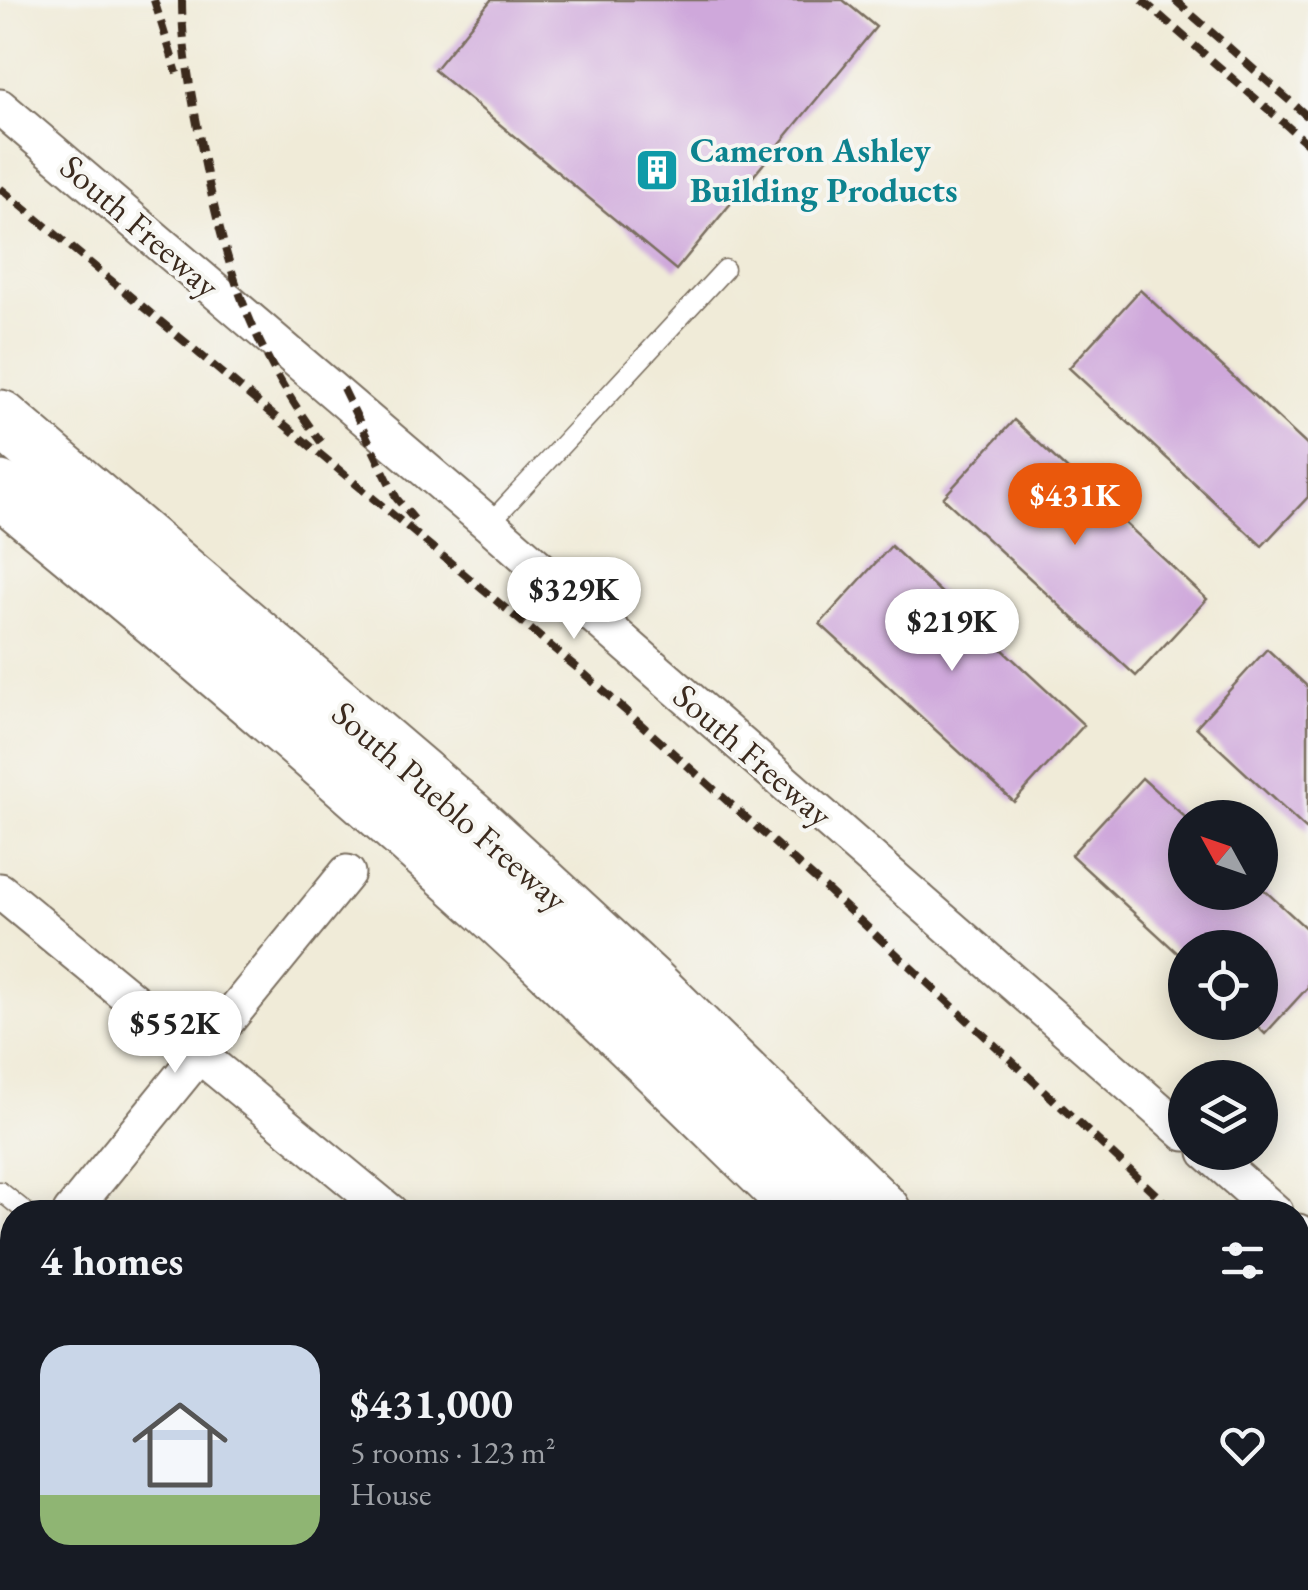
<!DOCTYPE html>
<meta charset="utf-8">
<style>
:root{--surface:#171b24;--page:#242831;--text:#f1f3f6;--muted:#9ea1a6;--accent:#ea580c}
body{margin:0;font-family:"EB Garamond",serif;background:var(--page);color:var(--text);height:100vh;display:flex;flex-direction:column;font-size:38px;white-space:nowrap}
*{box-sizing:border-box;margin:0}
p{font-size:32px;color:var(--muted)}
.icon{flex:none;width:55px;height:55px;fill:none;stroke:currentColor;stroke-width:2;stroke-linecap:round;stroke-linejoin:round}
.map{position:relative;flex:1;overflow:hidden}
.drawer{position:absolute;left:0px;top:1200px;width:1310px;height:390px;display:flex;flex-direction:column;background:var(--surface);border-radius:40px 40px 0 0;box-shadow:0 5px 25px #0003}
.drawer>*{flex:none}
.needle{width:65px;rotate:310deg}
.tools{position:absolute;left:1168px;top:800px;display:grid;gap:20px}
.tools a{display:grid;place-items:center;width:110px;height:110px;border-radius:50%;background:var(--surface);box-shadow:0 5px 25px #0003;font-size:50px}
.price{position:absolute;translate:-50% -85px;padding:0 22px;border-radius:35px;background:#fff;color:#222;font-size:32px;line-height:65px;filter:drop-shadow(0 2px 5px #0008)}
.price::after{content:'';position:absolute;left:50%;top:60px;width:30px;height:22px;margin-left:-15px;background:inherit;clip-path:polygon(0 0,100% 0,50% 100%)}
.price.current{background:var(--accent);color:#fff}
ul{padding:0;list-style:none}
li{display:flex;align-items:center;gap:30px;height:250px;padding:0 40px}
li span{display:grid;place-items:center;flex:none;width:280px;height:200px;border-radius:30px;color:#555}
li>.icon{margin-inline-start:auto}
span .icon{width:120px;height:120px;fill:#fffc;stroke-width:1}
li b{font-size:42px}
h2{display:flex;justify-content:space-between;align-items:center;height:120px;padding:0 40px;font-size:42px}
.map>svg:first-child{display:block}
</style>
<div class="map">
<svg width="1308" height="1590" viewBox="0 0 1308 1590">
<rect width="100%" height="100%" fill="#f6f6f2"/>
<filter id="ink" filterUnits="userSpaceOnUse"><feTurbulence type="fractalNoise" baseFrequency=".01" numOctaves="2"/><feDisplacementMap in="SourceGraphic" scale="20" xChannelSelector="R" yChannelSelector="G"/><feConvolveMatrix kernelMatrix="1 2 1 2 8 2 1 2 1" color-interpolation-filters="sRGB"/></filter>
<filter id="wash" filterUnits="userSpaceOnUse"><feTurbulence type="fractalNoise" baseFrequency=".0048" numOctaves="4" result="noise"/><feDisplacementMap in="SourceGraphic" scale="40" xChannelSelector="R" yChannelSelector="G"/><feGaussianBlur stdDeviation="2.25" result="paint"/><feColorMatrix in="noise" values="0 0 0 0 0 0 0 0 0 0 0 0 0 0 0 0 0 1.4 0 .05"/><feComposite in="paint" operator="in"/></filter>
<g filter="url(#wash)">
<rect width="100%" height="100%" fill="#f0ebd8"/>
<g id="blocks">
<g fill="#cfa8db">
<polygon points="491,0 843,0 876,27 676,270 434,70"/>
<polygon points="1140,290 1308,446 1308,497 1262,546 1069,368"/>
<polygon points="1014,420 1207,599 1136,676 943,498"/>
<polygon points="891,546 1084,725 1014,802 820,624"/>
<polygon points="1267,649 1308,687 1308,831 1196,727"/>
<polygon points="1142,778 1185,817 1185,892 1260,892 1260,886 1308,930 1308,987 1265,1034 1253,1022 1260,1022 1260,948 1185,948 1185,960 1071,855"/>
</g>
</g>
</g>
<g filter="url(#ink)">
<use href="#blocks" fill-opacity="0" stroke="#7a6e5f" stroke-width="2.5"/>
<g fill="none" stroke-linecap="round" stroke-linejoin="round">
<g stroke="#7a6e5f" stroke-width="21">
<g id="service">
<polyline points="489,524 725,269"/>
<polyline points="0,1191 26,1212"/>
<polyline points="468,1578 483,1590"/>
</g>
</g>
<g stroke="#7a6e5f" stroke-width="39">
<g id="minor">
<polyline points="0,107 489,524 1185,1133"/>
<polyline points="0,891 390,1212"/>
<polyline points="1207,1152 1275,1212"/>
<polyline points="71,1212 347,873"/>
<polyline points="1298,1232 1308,1241"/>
<polyline points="0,1301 12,1286"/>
<polyline points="0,1515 12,1525"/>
<polyline points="75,1578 90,1590"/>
<polyline points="834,1578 850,1590"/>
<polyline points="638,1590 648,1578"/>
</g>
</g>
<g stroke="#7a6e5f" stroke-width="59">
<g id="motorway">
<polyline points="0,418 469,818 650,985 883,1212"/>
<path d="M 0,489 C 166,625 330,764 489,908 C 597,1007 701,1110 806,1212"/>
<polyline points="1133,1578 1142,1590"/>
<polyline points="1202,1578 1212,1590"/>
</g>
</g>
<use href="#service" stroke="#fff" stroke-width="18"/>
<use href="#minor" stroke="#fff" stroke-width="35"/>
<use href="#motorway" stroke="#fff" stroke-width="55"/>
<g stroke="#3b2a1e" stroke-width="8" stroke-dasharray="15 8" stroke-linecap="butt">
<polyline points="154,0 177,73"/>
<path d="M 182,0 C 182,50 192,97 201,145 C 224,262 249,346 321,442"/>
<polyline points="1142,0 1308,144"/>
<polyline points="1175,0 1308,117"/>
<polyline points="0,188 582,672 825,888 1175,1212"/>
<polyline points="343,388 397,499 414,519"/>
<polyline points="1298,1327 1308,1336"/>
</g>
</g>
</g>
<defs>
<g id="building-square" transform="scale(2.25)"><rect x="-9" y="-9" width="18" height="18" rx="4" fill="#0f9aa8" stroke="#f6f6f2"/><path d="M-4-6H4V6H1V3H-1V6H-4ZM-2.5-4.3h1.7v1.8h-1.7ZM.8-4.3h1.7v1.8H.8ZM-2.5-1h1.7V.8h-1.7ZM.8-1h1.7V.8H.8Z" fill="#fff"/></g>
</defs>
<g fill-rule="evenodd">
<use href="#building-square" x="657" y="170"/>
</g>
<g text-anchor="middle" stroke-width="8" stroke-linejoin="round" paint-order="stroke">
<g font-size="35" font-weight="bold" fill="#0d838f" stroke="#f6f6f2" text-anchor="start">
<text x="690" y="162">Cameron Ashley<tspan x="690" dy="40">Building Products</tspan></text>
</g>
<g font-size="35" fill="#3b2a1e" stroke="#f6f6f2">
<text transform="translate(140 226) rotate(41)" y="12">South Freeway</text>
<text transform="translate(753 755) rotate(41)" y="12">South Freeway</text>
<text transform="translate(450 806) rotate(41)" y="12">South Pueblo Freeway</text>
</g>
</g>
</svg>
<div class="tools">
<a><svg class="needle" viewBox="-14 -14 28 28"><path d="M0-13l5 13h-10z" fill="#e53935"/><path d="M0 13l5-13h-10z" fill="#9ea1a6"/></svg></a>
<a><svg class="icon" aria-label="locate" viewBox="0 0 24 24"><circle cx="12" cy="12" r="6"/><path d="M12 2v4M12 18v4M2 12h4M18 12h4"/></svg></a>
<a><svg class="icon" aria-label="layers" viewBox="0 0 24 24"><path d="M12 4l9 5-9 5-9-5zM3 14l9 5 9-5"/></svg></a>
</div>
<b class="price current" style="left:1075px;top:548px">$431K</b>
<b class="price" style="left:574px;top:642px">$329K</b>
<b class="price" style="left:952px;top:674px">$219K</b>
<b class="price" style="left:175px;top:1076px">$552K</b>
<section class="drawer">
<h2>4 homes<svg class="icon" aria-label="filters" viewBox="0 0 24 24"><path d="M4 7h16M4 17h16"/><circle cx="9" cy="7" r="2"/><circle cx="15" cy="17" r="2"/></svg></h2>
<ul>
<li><span style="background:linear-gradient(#c9d6e8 75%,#8fb573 0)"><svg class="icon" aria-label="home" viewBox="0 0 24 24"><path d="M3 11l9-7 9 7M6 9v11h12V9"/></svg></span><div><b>$431,000</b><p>5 rooms · 123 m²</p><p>House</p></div><svg class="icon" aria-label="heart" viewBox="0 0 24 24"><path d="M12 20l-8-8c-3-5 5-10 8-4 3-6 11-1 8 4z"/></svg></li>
</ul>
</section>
</div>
